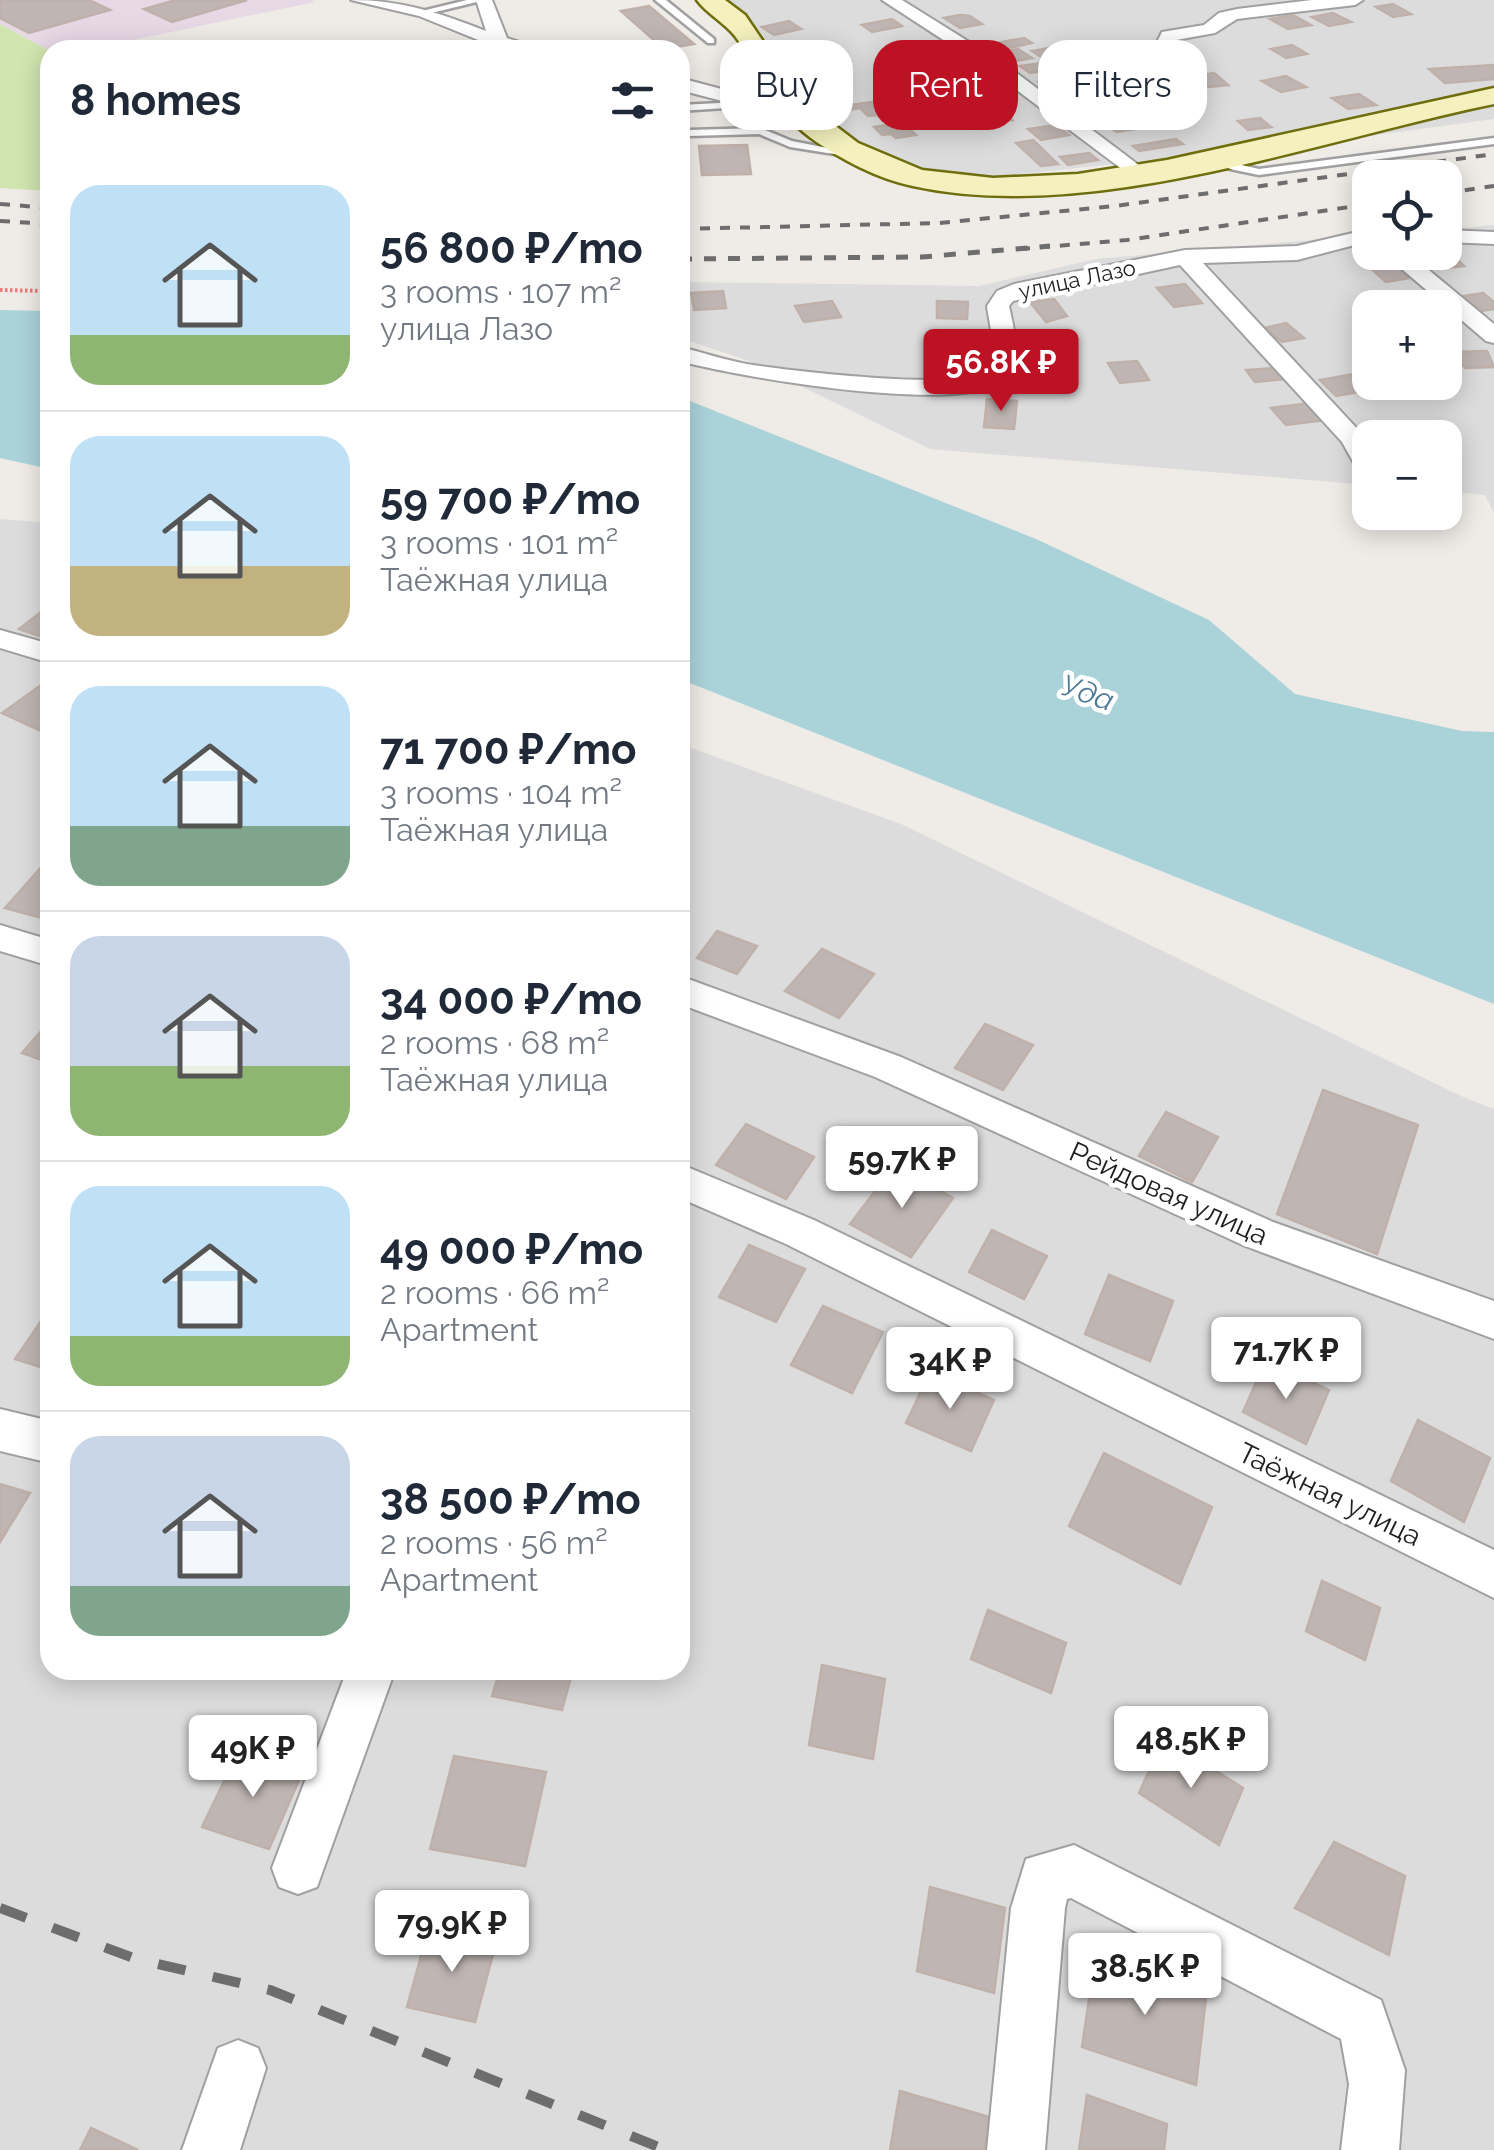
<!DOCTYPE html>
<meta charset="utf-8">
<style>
:root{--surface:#fff;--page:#f2f2f3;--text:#1f2937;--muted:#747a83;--line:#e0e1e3;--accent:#bd1124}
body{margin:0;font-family:Raleway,sans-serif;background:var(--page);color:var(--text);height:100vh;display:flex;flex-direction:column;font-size:38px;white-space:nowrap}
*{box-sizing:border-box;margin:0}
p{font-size:32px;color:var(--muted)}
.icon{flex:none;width:55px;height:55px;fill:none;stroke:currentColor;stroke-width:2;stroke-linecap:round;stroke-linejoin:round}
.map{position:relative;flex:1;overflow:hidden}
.details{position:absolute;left:40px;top:40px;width:650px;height:1640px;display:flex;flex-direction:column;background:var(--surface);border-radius:30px;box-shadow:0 5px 25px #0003}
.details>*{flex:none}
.banner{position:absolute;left:720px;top:40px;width:622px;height:90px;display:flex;gap:20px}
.tools{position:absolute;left:1352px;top:160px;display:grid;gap:20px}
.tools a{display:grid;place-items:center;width:110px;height:110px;border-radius:20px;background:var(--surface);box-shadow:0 5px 25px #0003;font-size:50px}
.price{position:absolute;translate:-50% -85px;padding:0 22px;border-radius:10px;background:#fff;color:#222;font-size:32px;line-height:65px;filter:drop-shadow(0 2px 5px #0008)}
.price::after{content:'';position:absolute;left:50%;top:60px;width:30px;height:22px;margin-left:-15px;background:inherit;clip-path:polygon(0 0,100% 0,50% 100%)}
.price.selected{background:var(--accent);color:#fff}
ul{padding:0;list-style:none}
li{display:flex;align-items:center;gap:30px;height:250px;padding:0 30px}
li+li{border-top:2px solid var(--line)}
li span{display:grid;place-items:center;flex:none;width:280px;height:200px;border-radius:30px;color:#555}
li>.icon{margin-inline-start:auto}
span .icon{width:120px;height:120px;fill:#fffc;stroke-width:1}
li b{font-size:42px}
h2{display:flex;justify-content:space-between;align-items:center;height:120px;padding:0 30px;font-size:42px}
.chip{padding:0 35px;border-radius:30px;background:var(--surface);box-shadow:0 5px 25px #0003;font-size:35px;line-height:90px}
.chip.selected{background:var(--accent);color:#fff}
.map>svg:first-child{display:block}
</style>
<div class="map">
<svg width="1494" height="2150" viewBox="0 0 1494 2150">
<rect width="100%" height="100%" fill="#efebe6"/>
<g fill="#dddcdc" fill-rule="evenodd">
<polygon points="724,0 1494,0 1494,119 1325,142 993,177 917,173 840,130 746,15"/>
<path d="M 1494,225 L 1494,513 L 1485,495 L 1445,491 L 1445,438 L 1370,438 L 1370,485 L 930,449 L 749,361 L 680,338 L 680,282 L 979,286 L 1096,259 L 1370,235 L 1370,252 L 1445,252 L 1445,229 ZM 1370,308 L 1445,308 L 1445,382 L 1370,382 Z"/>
<polygon points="0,519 50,523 50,1670 680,1670 680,744 901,824 1463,1097 1494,1109 1494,2150 0,2150"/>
</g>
<polygon fill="#e7d8e6" points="0,0 311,0 315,2 85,50 50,51 0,24"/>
<polygon fill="#d0e5b0" points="0,24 50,51 50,191 0,188"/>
<g fill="#aad3d9">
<polygon points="0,310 50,311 50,469 0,458"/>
<polygon points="680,397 1036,539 1209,620 1295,694 1462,731 1494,732 1494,1004 680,679"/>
</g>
<g fill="#bfb6b3" stroke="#bfb1a9" stroke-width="2.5">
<polygon points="0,0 89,0 110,10 29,33 0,18"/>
<polygon points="176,0 247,0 172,22 144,9"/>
<polygon points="1393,4 1411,14 1393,17 1376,7"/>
<polygon points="649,6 694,44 664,49 621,11"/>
<polygon points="1333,13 1351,22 1329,26 1312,17"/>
<polygon points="960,15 970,16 982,24 960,28 944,18"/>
<polygon points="1293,15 1311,25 1288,29 1270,19"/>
<polygon points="892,19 902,26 872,32 862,25"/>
<polygon points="789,21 801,29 774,35 762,27"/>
<polygon points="1024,38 1032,43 996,51 986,45"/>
<polygon points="1066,45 1074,51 1041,57 1032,51"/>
<polygon points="1292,45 1307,54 1286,58 1271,49"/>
<polygon points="1018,49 1032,58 1011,62 998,53"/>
<polygon points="1173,60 1184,67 1161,71 1150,63"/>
<polygon points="1049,62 1059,69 1030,73 1020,66"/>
<polygon points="1494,65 1494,79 1445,83 1429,69"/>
<polygon points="1214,73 1228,85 1209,87 1195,76"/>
<polygon points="1286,76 1306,87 1281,92 1262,81"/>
<polygon points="1071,77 1080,84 1050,89 1039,82"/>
<polygon points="995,86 1006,94 980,98 970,90"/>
<polygon points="1101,94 1115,104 1084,108 1074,101"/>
<polygon points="1359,94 1376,105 1348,109 1332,98"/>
<polygon points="886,100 900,113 868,116 860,108 848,110 844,106"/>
<polygon points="1001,110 1012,120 986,121 978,113"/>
<polygon points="1135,117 1148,127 1117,132 1103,123"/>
<polygon points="1260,118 1271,127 1248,130 1238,121"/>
<polygon points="903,123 916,135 896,138 891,134 882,135 874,127"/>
<polygon points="1056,125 1069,135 1041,140 1028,129"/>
<polygon points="1176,139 1183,144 1139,151 1133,146"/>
<polygon points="1033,140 1058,164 1041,166 1016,143"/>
<polygon points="747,145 751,174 702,175 699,146"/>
<polygon points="1089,153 1098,160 1068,165 1060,157"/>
<polygon points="1446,249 1464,266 1437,269 1420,252 1445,252"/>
<polygon points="1390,262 1410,278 1386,282 1367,265"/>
<polygon points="1185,284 1202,303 1174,307 1157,288"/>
<polygon points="723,291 726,308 694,310 691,293"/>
<polygon points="1426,292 1438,303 1416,306 1405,295"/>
<polygon points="1483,293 1494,302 1494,309 1475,312 1457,297"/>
<polygon points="1054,299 1067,316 1046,322 1030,302"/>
<polygon points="832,301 841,317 804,322 795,306"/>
<polygon points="937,301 968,302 967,319 937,318"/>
<polygon points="1286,323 1304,338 1282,342 1265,328"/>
<polygon points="1487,351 1494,367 1465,368 1453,352"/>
<polygon points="1137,361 1149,380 1120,383 1108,363"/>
<polygon points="1277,368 1286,379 1255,382 1246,370"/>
<polygon points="1359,373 1376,389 1336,396 1320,380"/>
<polygon points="987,399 1017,401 1014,429 984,427"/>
<polygon points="1310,403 1325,420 1286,425 1271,408"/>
<polygon points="45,609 50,611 48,639 19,629"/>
<polygon points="44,683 50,686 50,735 2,713"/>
<polygon points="45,863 50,865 50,920 5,908"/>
<polygon points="717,931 757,946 737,974 697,958"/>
<polygon points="822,949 874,974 839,1018 785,991"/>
<polygon points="50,1021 50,1063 22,1053"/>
<polygon points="985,1024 1033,1045 1003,1090 955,1068"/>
<polygon points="1323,1090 1418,1125 1377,1254 1277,1214"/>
<polygon points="1166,1112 1218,1137 1192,1182 1139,1156"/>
<polygon points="746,1124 814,1157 786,1199 716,1165"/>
<polygon points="894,1166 953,1198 911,1257 850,1224"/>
<polygon points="992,1230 1047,1256 1024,1299 969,1272"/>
<polygon points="749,1245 805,1269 776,1322 719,1297"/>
<polygon points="1109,1275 1173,1301 1150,1361 1085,1334"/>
<polygon points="823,1306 883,1332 852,1393 791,1365"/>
<polygon points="48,1311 50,1312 50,1370 15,1359"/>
<polygon points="1266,1360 1329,1390 1306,1444 1243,1412"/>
<polygon points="930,1372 994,1400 971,1451 906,1423"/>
<polygon points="1418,1420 1490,1458 1464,1522 1391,1481"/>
<polygon points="1104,1453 1212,1507 1180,1584 1069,1526"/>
<polygon points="0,1484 30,1493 0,1542"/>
<polygon points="1322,1581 1380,1608 1365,1660 1306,1631"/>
<polygon points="988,1610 1066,1643 1051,1693 971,1659"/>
<polygon points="822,1665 885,1679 873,1759 809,1745"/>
<polygon points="500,1670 573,1670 562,1710 492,1696"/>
<polygon points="1164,1738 1243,1788 1219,1845 1139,1793"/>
<polygon points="239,1750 303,1771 269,1849 202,1827"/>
<polygon points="454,1756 546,1772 525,1866 430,1849"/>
<polygon points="1334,1842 1405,1876 1389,1955 1295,1908"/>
<polygon points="930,1887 1005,1908 994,1993 917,1971"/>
<polygon points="429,1927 496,1943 475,2022 407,2007"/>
<polygon points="1096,1952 1207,1989 1196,2085 1082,2047"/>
<polygon points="900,2091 989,2117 985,2150 890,2150"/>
<polygon points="1087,2095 1167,2124 1164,2150 1079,2150"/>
<polygon points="91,2128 138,2150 80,2150"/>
</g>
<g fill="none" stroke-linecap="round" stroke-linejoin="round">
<g stroke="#a0a0a0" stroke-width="5">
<g id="lane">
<polygon points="467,0 485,0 423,15 418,12"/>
<polygon points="655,0 666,0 714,39 714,43 708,43"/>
<polygon points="759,101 755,106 680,111 680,105"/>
<polygon points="760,128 792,141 858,154 853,157 790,147 759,134 689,136 684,133 689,130"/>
<polygon points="1494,138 1494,144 1259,175 1230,169 1216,158 1221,155 1237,164 1259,169"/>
</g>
</g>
<g stroke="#a0a0a0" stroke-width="4">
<g id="street">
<path d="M 351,0 C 401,0 440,13 486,31 L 476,0 L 492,0 L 507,38 L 544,50 L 493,46 L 419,16 Z"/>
<polygon points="882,0 902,0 1006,65 1148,172 1145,176 1131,176 994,73"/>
<polygon points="1312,0 1363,0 1355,5 1237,19 1215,33 1176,40 1193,57 1184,62 1157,42 1162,32 1204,25 1219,13 1237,9"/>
<polygon points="680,78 809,112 812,116 802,122 680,90"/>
<path d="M 1370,229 L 1370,241 L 1297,260 L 1203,263 L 1362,434 L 1370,447 L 1370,478 L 1361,476 L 1342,442 L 1180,265 L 1013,301 L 1009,306 C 1014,329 1023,360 1004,379 C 966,417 733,376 680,361 L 680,347 C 702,352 724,360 747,364 C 784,370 957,391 983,372 C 1000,360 989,323 987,306 L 997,291 L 1014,284 L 1185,250 L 1297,246 Z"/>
<polygon points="1445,230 1494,232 1494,244 1445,242"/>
<polygon points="1382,252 1407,252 1494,324 1494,343 1486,341"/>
<polygon points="0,630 50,644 50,663 0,648"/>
<polygon points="0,925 50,940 50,966 0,951"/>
<polygon points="680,976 901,1057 1273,1222 1494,1301 1494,1339 1245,1246 875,1077 680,1004"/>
<polygon points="680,1164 814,1220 1494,1550 1494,1598 786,1244 680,1198"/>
<polygon points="0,1409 50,1421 50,1463 0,1451"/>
<polygon points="347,1670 395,1670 317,1887 298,1894 279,1887 272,1868"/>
<polygon points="1074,1845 1381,2000 1405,2070 1399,2150 1341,2150 1349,2084 1341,2039 1071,1898 1067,1899 1065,1908 1045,2150 987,2150 1011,1908 1026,1859"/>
<polygon points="238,2040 258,2048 266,2068 240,2150 182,2150 218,2048"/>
</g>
</g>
<g stroke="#6e6e0e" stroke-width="5">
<path id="secondary" d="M 697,0 L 725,0 L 745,15 L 804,102 L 858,143 L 922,170 L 993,178 L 1078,174 L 1167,160 L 1494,88 L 1494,104 C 1318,140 1091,225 913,186 C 878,179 840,159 811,138 C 774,111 762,71 735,36 C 724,22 707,14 697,0 Z"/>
</g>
<polyline stroke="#ee7778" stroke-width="4" stroke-dasharray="2.5 2.5" stroke-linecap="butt" points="0,290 50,291"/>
<use href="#lane" fill="#fff" fill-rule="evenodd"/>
<use href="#street" fill="#fff" fill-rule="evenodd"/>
<use href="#secondary" fill="#f4f1be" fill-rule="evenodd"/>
<g stroke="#6d6d6d" stroke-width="4" stroke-dasharray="10 10" stroke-linecap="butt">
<polyline points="1445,193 1494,186"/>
<polyline points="0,204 50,208"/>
<polyline points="0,221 50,224"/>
<polyline points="680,229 939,223 1115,206 1494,154"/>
<polyline points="1020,249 1127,240 1370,204"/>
</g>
<polyline stroke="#6d6d6d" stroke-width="5" stroke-dasharray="12 12" stroke-linecap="butt" points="680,259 922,257 1050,246"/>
<polyline stroke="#6d6d6d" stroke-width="10" stroke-dasharray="28 28" stroke-linecap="butt" points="0,1908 136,1959 270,1990 666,2150"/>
</g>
<g text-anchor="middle" stroke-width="9" stroke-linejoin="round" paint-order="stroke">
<g font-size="22" fill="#1f1f1f" stroke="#fff">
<text transform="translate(1077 279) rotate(-12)" y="8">улица Лазо</text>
</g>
<g font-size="28" fill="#1f1f1f" stroke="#fff">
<text transform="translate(1169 1193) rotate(24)" y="10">Рейдовая улица</text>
<text transform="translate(1330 1494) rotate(26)" y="10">Таёжная улица</text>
</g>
<g font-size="30" font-style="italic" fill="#4c7a98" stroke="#fff">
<text transform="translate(1087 693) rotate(19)" y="10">Уда</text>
</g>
</g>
</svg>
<div class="tools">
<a><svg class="icon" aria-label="locate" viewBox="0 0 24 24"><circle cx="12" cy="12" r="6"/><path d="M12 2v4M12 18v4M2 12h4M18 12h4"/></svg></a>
<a>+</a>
<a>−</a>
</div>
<b class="price selected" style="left:1001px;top:414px">56.8K ₽</b>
<b class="price" style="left:902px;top:1211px">59.7K ₽</b>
<b class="price" style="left:1286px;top:1402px">71.7K ₽</b>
<b class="price" style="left:950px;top:1412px">34K ₽</b>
<b class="price" style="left:1191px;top:1791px">48.5K ₽</b>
<b class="price" style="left:253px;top:1800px">49K ₽</b>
<b class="price" style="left:452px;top:1975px">79.9K ₽</b>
<b class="price" style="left:1145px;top:2018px">38.5K ₽</b>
<div class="banner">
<a class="chip">Buy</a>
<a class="chip selected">Rent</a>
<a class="chip">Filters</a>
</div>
<section class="details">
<h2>8 homes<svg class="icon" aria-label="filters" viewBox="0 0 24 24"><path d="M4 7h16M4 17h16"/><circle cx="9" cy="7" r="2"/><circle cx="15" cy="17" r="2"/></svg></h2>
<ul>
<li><span style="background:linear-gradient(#bfe0f5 75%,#8fb573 0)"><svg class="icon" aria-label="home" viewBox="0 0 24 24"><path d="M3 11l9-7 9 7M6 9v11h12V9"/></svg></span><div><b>56 800 ₽/mo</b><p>3 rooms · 107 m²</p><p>улица Лазо</p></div></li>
<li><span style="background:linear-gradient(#bfe0f5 65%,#c2b280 0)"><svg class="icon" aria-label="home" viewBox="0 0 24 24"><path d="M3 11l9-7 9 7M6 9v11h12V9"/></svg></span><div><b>59 700 ₽/mo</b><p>3 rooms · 101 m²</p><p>Таёжная улица</p></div></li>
<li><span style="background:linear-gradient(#bfe0f5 70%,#7fa58c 0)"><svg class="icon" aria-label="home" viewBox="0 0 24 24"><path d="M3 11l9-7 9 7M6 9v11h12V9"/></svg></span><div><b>71 700 ₽/mo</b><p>3 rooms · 104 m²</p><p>Таёжная улица</p></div></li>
<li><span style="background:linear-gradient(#c9d6e8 65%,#8fb573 0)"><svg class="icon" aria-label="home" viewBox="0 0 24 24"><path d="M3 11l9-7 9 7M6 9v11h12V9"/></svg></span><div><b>34 000 ₽/mo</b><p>2 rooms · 68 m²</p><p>Таёжная улица</p></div></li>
<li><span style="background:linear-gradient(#bfe0f5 75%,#8fb573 0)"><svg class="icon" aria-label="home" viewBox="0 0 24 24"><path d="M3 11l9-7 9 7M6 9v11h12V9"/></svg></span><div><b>49 000 ₽/mo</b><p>2 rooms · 66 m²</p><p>Apartment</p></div></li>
<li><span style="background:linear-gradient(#c9d6e8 75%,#7fa58c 0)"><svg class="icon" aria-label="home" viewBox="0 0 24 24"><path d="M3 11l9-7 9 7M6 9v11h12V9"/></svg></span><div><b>38 500 ₽/mo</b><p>2 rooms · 56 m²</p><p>Apartment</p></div></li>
</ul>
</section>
</div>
